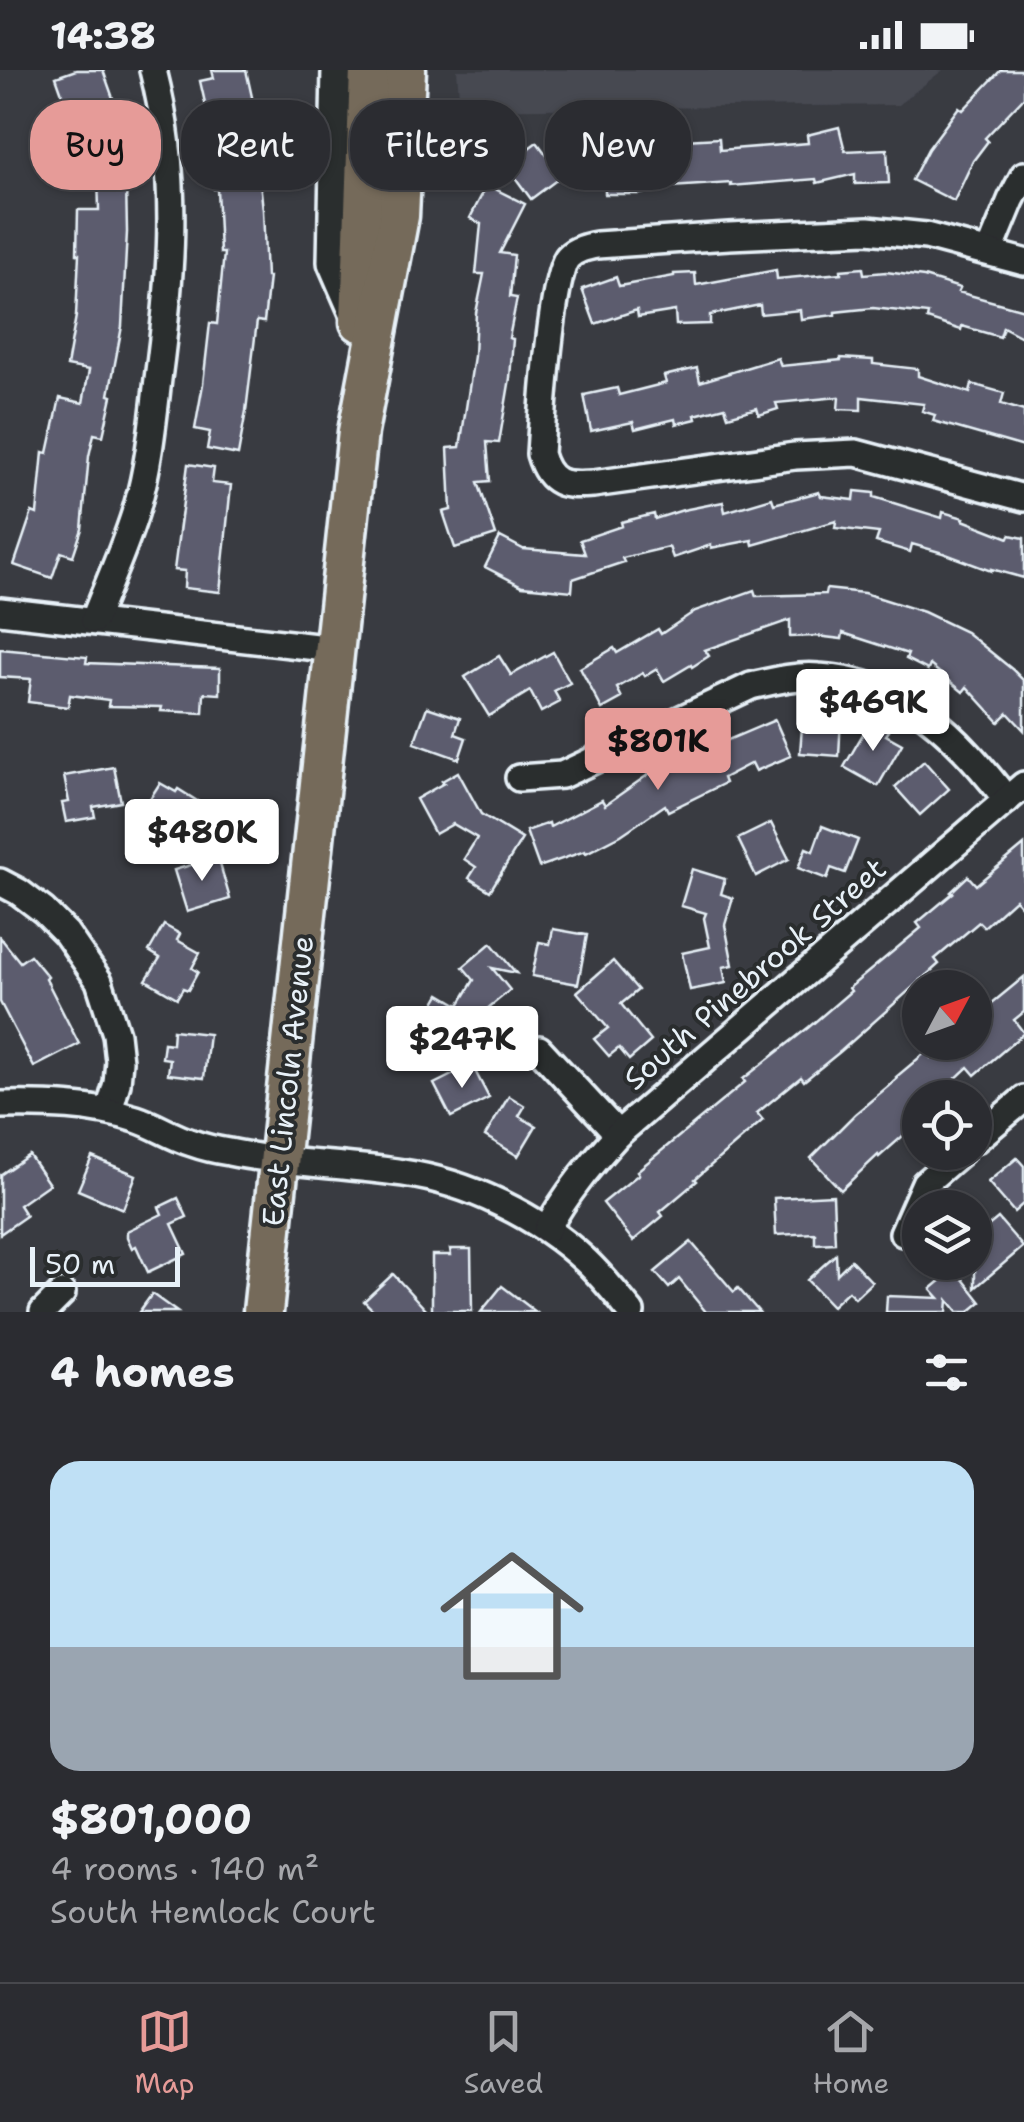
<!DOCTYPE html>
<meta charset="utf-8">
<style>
:root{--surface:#2b2c31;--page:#333439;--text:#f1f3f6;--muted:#a6a7ab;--line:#47484d;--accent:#e69b98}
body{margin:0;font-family:"Shantell Sans",sans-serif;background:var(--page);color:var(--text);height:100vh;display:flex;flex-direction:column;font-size:38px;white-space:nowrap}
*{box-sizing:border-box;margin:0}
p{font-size:32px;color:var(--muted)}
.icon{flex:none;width:55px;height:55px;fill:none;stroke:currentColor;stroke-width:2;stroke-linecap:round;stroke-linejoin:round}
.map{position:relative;height:1242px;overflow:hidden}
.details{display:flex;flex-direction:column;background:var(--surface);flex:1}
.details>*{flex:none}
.hud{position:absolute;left:30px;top:30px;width:965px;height:90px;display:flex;gap:20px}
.needle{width:65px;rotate:49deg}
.fabs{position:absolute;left:902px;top:900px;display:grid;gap:20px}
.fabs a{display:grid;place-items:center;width:90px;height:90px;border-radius:50%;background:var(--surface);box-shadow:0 2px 8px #0004,0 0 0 2px var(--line);font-size:50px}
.scale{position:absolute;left:30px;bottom:25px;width:150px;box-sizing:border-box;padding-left:10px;border:5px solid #e8f1f8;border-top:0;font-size:28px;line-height:35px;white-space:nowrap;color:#e8f1f8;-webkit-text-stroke:8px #2a2d2e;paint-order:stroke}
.price{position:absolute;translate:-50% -85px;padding:0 22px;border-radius:10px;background:#fff;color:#222;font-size:32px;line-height:65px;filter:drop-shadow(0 2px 5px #0008)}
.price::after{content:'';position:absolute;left:50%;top:60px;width:30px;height:22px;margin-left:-15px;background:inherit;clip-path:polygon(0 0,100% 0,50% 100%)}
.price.on{background:var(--accent);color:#111}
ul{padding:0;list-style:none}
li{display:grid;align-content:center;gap:20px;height:530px;padding:0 50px}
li+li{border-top:2px solid var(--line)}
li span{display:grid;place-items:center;height:310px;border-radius:30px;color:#555}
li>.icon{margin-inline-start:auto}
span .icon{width:180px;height:180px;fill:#fffc;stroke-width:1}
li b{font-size:42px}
h2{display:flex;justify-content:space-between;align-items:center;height:120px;padding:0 50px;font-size:42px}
.tag{padding:0 35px;border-radius:40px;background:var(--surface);box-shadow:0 2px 8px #0004,0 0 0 2px var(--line);font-size:35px;line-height:90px}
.tag.on{background:var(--accent);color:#111}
.status{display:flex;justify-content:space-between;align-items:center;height:70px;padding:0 50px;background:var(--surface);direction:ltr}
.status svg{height:28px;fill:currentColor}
.dock{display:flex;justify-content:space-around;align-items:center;height:140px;border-top:2px solid var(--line);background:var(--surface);font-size:28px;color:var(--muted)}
.dock a{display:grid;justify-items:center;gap:5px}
.dock .on{color:var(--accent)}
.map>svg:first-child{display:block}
</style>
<div class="status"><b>14:38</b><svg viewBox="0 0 49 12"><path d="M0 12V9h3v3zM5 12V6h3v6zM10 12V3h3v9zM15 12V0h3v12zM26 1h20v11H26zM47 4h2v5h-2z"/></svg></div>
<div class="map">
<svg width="1024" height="1242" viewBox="0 0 1024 1242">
<rect width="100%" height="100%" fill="#393b41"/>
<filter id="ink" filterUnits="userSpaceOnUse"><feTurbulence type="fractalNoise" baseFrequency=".01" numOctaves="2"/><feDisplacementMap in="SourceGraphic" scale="20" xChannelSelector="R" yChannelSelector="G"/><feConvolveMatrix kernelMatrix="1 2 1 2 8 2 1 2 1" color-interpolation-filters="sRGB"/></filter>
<g filter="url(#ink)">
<polygon fill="#464851" points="457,0 943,0 898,35 460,40"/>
<g fill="#5b5c6e" stroke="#e8f1f8" stroke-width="2.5">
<polygon points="76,0 103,0 119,45 114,47 118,66 101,70 103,86 121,85 126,112 127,162 122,256 109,325 112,326 103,366 94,364 89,386 82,459 73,486 61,482 52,508 14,495 32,442 37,444 43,382 48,383 60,328 83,333 89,300 67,296 76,246 79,184 77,184 78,140 99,140 98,105 79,108 72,67 77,66 56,7"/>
<polygon points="212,0 246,0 254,36 208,46 200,11 214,8"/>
<polygon points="1001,0 1024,0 1024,27 985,68 988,71 973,91 954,131 912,110 928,79 959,37 963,40"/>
<polygon points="839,57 845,81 887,79 889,113 855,114 855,104 817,113 816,109 731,116 731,113 670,117 640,124 605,124 605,108 577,111 575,97 564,105 560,63 594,60 596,84 645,84 645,80 686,75 685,70 719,68 720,80 808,73 807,65"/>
<polygon points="537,72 562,106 531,129 506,95"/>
<polygon points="256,73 263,140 266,207 269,207 264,252 257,251 246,341 238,385 207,379 210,362 195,359 203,314 210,253 217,254 224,183 220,183 217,119 214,119 211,77"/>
<polygon points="487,115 525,134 500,183 514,185 510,227 517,228 509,268 513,269 510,308 499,373 487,372 490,411 478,412 496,465 455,478 443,442 451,440 448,378 460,377 474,286 476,243 484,204 476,204 481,154 470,148"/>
<polygon points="863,198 864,204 886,202 924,207 960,218 958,222 1024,240 1024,268 1003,257 1000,267 962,256 961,260 927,249 928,244 873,238 835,242 835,245 801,249 800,240 761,244 760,235 710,245 710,254 676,255 675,241 638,247 637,240 595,254 582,219 616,207 619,216 674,206 674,204 695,203 696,215 776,200 777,209 841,203 841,200"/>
<polygon points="778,288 781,296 841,290 841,288 873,290 873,294 918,299 918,306 970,323 972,314 1004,323 1001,334 1024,341 1024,377 933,351 935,345 922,341 924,334 861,327 861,340 838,339 839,327 776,333 778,339 759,345 757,338 728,346 725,337 695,345 696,349 676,354 675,349 635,359 633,352 591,361 584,325 617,318 619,325 666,313 664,306 697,298 700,312"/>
<polygon points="188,394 214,398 212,413 231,415 220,522 184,518 185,501 174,500"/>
<polygon points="855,421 874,423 874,427 942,448 943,442 964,448 963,450 1009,468 1010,465 1024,468 1024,508 991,499 991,501 943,483 912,474 910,482 876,472 879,463 835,458 836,451 753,475 752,470 711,478 711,475 673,488 669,477 622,488 624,492 573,509 572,521 522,516 485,497 500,467 523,479 585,484 580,470 622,456 621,452 654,444 655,449 683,440 723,432 725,442 772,428 774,434 819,422 821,426 854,430"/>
<polygon points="826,519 864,523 924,542 966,562 1013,600 1024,611 1024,660 1008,643 999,652 967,617 963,622 930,595 928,600 906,589 908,584 843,563 842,569 816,566 790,567 790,550 705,580 709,586 692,597 691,595 664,611 657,599 645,606 643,603 617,618 622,628 602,639 580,598 614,578 617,583 658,559 661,564 695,541 754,520 756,526 825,524"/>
<polygon points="0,579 87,587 86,593 220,598 220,624 204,623 203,643 161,641 162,637 108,636 109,630 70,625 68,637 28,632 31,609 0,607"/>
<polygon points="553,582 570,613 554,621 560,632 541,642 530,621 489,646 465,607 499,586 511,605"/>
<polygon points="427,637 460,648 455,664 466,668 459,689 414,673"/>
<polygon points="803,644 841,647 839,686 800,683"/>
<polygon points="775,650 791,686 756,701 752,693 723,708 725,713 668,741 665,735 621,765 586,783 585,781 539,797 526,761 549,753 550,757 602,730 605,735 649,704 692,683 690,680 710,669 714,676"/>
<polygon points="871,650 889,661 886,665 902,674 878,716 844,697"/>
<polygon points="924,691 949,719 920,745 895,717"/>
<polygon points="114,697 121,732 93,737 95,747 66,752 62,733 69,732 64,706"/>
<polygon points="458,702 481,744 522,769 490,821 469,808 476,797 464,789 477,768 453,754 435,764 416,729 444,713 442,711"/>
<polygon points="160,713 176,722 178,719 205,736 185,768 162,754 155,764 135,752"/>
<polygon points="771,753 789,789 756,806 738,769"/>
<polygon points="822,756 858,770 845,803 831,798 827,809 798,798 806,778 813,781"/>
<polygon points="1024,775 1024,839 1015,829 984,857 979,852 935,889 939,894 841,981 804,1011 801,1007 757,1043 763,1050 695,1109 697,1111 660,1142 663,1146 633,1171 603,1133 639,1104 637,1101 745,1012 743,1009 809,957 851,921 849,918 921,858 917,853 953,823 951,822 968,806 976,815"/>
<polygon points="218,787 230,829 187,842 174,800"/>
<polygon points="692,799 725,809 721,824 733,828 725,855 733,895 723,897 726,913 690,920 682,883 710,877 704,848 706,843 681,836"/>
<polygon points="164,855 180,864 177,870 200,883 192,898 198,902 188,920 183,918 177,928 146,910 160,888 149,881"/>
<polygon points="553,859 587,865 578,914 532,906 539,872 550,874"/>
<polygon points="0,867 20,892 30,885 48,907 46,909 79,974 34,997 0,932"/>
<polygon points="491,873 516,903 492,898 510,920 481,944 461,979 421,957 440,924 459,935 474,910 463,897"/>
<polygon points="613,891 638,920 621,934 651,971 629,990 619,978 609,986 594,969 608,958 577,922"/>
<polygon points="1024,907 1024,942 1014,950 1024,963 975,1005 968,997 935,1028 920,1028 920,1051 879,1087 878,1085 841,1120 811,1088 855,1044 897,1009 896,1007 926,982 931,988 948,972 975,972 975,947"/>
<polygon points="173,960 209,964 204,1008 168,1004 170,989 162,988 164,973 172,974"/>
<polygon points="472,995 489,1028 451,1047 434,1014"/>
<polygon points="509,1026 525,1036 519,1046 536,1056 518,1086 485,1066"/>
<polygon points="29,1085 49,1114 19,1135 26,1146 0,1164 0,1105"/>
<polygon points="92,1087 136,1105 123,1139 78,1120"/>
<polygon points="1017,1088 1024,1096 1024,1133 1014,1142 988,1112"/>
<polygon points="833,1125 835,1173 815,1174 815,1163 776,1165 774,1128"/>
<polygon points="178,1128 187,1147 172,1154 186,1184 148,1202 136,1176 132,1178 127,1167 127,1161 162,1144 159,1137"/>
<polygon points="998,1148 1023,1177 975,1218 975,1167"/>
<polygon points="691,1172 734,1222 738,1218 759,1242 706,1242 679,1209 669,1218 655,1202"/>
<polygon points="450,1179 471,1179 472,1241 432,1241 432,1185 451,1185"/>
<polygon points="836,1184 837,1204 851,1190 872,1212 855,1228 848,1221 832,1236 807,1210"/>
<polygon points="955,1199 981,1232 969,1242 958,1242 948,1230 947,1242 886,1242 887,1226 939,1228 931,1219"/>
<polygon points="393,1204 427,1241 375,1242 364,1231"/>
<polygon points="502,1216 536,1242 481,1242"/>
<polygon points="152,1224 177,1242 139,1242"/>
</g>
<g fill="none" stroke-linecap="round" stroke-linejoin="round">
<g stroke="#e8f1f8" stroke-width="32">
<g id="street">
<polyline points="990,181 1011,130 1024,105"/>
<path d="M 1024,192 L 926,166 L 868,160 L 729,166 L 597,175 C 586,177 576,179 568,187 C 551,205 542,351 540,384 C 549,415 564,416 593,414 L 795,386 L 856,383 L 1024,428"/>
<polyline points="0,541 334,579"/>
<path d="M 94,550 C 108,513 126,475 137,437 C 149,395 153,352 158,309 C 172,204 180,105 153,0"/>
<path d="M 519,708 L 562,705 L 751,616 C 773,611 796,605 819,607 C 906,612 957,665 1007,730"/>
<polyline points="0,812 19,822 44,841 66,863 99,911 116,964 119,991 117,1013 109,1041"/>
<polyline points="539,979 618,1064"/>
<path d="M 0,1035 C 45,1034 92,1035 136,1049 C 155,1055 172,1067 192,1073 C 203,1077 216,1080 229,1082 C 286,1094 345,1094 403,1103 C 468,1112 538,1146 586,1191 C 602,1206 617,1225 631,1242"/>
<polyline points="975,1070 1024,1029"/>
<path d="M 547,1159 C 566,1123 591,1094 618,1064 L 1024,715"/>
<polyline points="903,1163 925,1113 961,1082"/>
<polyline points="43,1242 62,1223"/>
</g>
</g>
<g stroke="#e8f1f8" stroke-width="42">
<polyline id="secondary" points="340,0 336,192 360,247"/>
</g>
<g stroke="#e8f1f8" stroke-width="45">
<g id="primary">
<polyline points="360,252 369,0"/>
<polyline points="263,1242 358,362 399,146 406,0"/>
</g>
</g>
<use href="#street" stroke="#2a2d2e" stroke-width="25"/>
<use href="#secondary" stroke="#2a2d2e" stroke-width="35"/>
<use href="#primary" stroke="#746a5a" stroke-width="38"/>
</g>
</g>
<g text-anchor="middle" stroke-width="8" stroke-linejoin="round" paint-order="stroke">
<g font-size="30" fill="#e8f1f8" stroke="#2a2d2e">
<text transform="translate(755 904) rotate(-41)" y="10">South Pinebrook Street</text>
<text transform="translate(288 1011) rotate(-84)" y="10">East Lincoln Avenue</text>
</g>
</g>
</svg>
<div class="fabs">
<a><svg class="needle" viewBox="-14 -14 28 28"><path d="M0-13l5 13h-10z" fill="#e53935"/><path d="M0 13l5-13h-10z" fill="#a6a7ab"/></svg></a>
<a><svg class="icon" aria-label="locate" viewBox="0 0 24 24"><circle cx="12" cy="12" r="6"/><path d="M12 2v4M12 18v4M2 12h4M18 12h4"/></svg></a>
<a><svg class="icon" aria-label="layers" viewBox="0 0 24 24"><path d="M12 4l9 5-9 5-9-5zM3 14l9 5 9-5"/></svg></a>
</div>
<div class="scale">50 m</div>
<b class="price" style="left:873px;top:684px">$469K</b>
<b class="price on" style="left:658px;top:723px">$801K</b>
<b class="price" style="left:202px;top:814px">$480K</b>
<b class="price" style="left:462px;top:1021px">$247K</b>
<div class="hud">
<a class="tag on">Buy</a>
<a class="tag">Rent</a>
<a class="tag">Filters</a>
<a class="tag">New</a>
</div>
</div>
<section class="details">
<h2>4 homes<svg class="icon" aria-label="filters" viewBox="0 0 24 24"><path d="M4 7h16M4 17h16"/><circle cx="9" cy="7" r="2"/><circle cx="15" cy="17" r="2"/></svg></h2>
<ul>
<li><span style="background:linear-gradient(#bfe0f5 60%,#9aa5b1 0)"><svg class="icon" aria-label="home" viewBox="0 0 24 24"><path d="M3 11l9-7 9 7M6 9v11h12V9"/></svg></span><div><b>$801,000</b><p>4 rooms · 140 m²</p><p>South Hemlock Court</p></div></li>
</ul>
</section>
<nav class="dock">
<a class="on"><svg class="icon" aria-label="map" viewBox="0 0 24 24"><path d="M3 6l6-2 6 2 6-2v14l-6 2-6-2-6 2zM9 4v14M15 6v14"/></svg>Map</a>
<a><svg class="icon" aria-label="saved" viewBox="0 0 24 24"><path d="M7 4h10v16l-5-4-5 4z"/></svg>Saved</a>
<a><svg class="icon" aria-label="home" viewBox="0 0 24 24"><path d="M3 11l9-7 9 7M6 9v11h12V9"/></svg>Home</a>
</nav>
